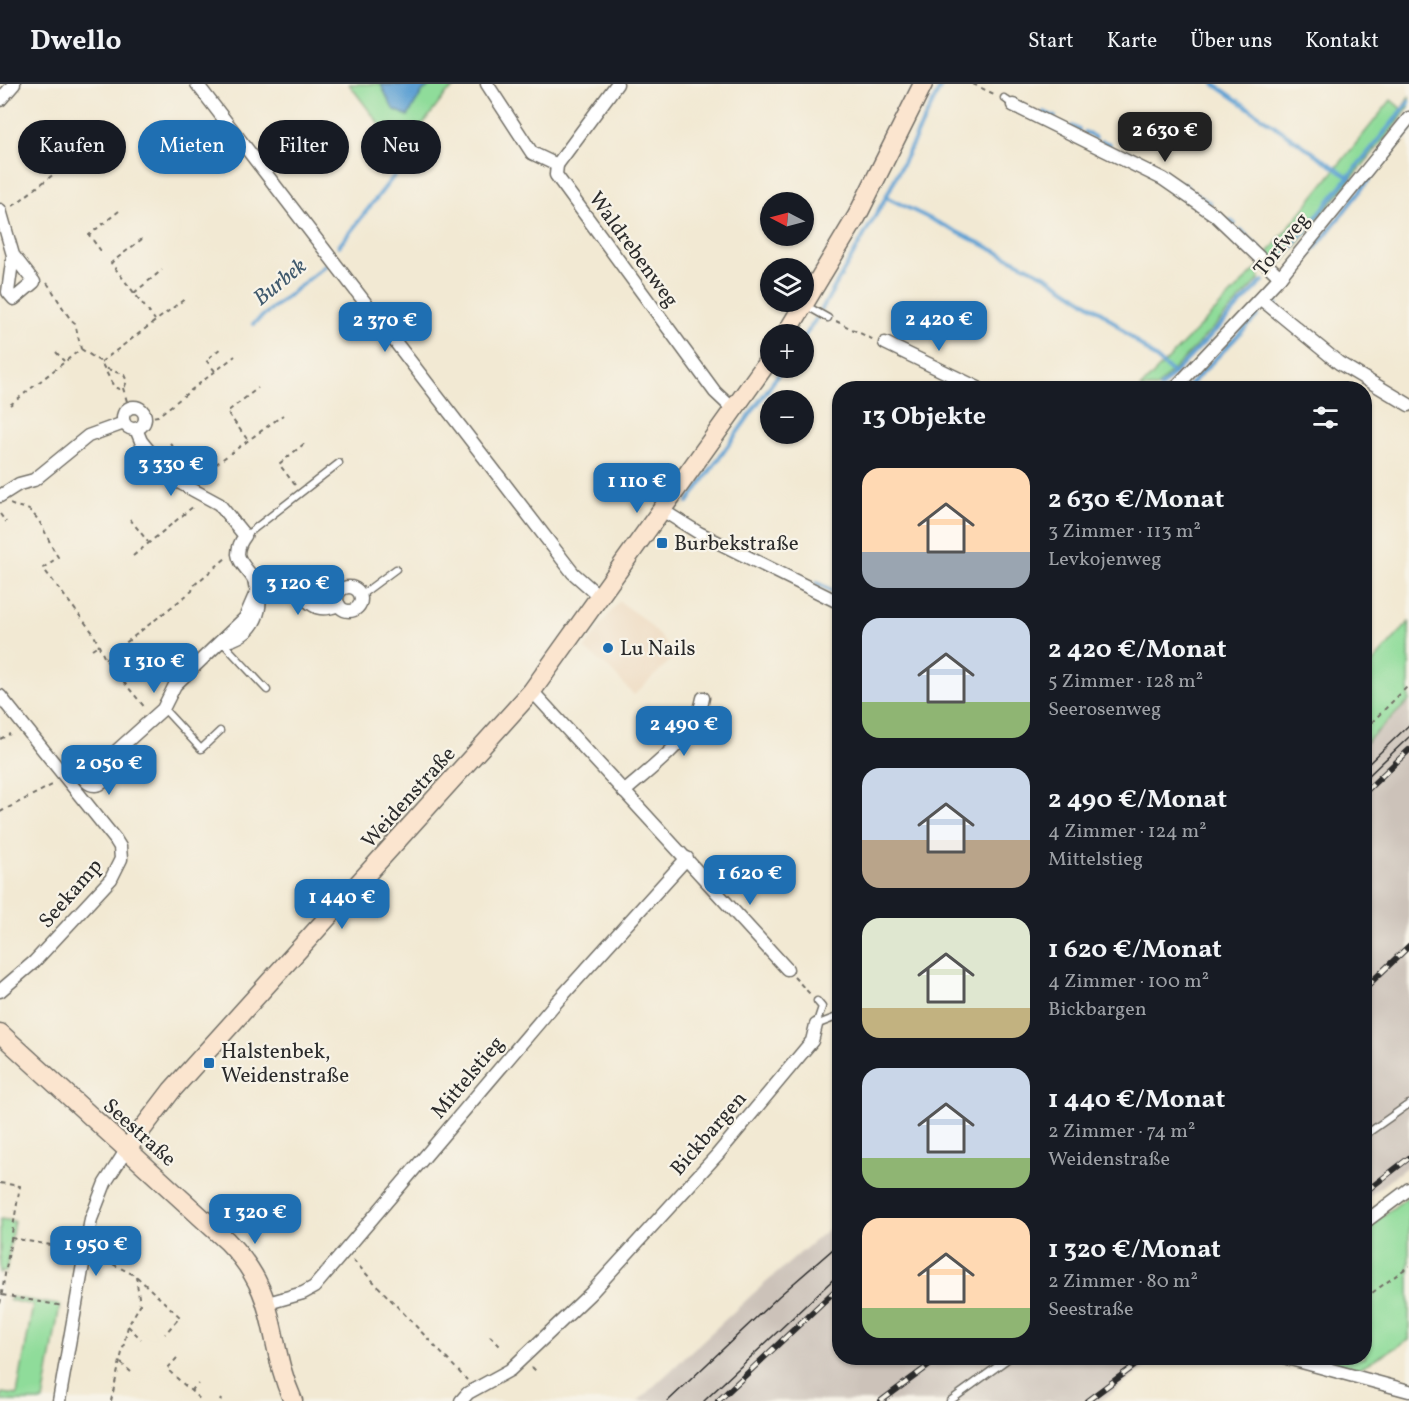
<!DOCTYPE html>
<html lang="de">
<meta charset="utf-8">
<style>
:root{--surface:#171b24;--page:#242831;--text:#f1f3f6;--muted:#9ea1a6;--line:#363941;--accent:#1f6fb2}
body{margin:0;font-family:Vollkorn,serif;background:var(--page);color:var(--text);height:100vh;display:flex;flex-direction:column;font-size:22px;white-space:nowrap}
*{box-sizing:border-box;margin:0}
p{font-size:20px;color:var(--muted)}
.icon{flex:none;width:33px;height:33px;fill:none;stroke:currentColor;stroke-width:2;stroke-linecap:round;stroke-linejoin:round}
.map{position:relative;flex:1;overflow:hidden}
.panel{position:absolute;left:832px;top:297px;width:540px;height:984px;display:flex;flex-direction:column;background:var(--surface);border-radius:24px;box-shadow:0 2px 4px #0004}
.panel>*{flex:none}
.guide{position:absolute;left:18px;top:36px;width:570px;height:54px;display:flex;gap:12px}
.needle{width:39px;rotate:276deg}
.buttons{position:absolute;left:760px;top:108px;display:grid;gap:12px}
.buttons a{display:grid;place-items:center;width:54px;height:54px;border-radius:50%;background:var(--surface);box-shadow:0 2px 4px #0004;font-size:30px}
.price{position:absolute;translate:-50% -51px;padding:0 14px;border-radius:12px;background:var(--accent);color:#fff;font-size:20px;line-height:39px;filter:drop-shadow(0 2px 3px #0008)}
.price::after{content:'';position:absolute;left:50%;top:36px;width:18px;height:14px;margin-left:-9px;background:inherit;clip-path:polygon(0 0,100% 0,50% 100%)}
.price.on{background:#222;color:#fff}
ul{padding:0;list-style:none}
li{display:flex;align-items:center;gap:18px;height:150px;padding:0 30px}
li span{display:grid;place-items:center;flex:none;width:168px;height:120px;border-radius:18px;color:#555}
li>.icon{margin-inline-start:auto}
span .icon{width:72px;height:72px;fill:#fffc;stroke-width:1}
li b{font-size:26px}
h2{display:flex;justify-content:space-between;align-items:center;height:72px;padding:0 30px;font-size:26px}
.tag{padding:0 21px;border-radius:27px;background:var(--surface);box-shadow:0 2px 4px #0004;font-size:21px;line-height:54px}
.tag.on{background:var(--accent);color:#fff}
header{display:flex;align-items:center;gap:36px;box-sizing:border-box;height:84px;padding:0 30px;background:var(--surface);border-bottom:2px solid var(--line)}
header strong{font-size:28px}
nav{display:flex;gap:33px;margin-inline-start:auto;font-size:21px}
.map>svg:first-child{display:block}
</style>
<header>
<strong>Dwello</strong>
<nav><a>Start</a><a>Karte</a><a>Über uns</a><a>Kontakt</a></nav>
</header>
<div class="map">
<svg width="1409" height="1317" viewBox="0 0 1409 1317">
<rect width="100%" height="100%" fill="#f7f3e8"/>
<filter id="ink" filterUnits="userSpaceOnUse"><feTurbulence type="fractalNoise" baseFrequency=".0167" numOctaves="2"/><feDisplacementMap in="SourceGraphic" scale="12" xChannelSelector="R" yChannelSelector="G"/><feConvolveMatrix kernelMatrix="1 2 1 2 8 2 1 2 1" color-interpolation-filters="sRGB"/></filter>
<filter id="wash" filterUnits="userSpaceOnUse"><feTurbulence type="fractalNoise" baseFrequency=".008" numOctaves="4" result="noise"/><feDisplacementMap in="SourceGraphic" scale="24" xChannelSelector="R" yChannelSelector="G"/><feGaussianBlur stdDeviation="1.35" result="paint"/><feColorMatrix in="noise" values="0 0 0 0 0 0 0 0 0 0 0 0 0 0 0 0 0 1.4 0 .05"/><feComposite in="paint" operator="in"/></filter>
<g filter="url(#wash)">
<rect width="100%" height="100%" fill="#f2e9d3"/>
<polygon fill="#edd7bb" points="619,517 646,537 676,571 634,611 609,584 584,565"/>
<g fill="#ccc2b9">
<polygon points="1409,617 1409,1081 1365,1115 1365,659"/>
<polygon points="840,1135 840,1274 1158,1274 1101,1317 638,1317 755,1208"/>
</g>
<g fill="#8fdc9a" stroke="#5d8462" stroke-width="1.5">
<polygon points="349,0 460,0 446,10 423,40 427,80 411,91 402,77 405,74"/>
<polygon points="1409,13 1409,23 1397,40 1283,178 1275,176 1267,170 1391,16 1402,25"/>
<polygon points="1260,181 1259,196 1156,304 1140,304"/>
<polygon points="1409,538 1409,617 1365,659 1365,587"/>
<polygon points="1409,1112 1409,1256 1356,1286 1309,1274 1365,1274 1365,1145"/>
<polygon points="0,1135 14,1137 6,1188 1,1187 0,1190"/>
<polygon points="11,1213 60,1221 43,1317 0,1317 2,1309 17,1311 33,1221 9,1216"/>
</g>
<polygon fill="#5fa1d3" stroke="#45667f" stroke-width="1.5" points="433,0 422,8 408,32 393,25 381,1"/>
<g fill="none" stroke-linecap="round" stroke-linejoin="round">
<g stroke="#5fa1d3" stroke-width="4">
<polyline points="1214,0 1350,94"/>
<polyline points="1044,28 1055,33"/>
<polyline points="1072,42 1079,46"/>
<polyline points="1085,48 1096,54"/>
<polyline points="1102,57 1110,60"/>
<polyline points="1126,68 1135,73"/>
<polyline points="1141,76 1151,82"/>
<polyline points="1157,85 1165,89"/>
<polyline points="1181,99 1187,103"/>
<polyline points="1193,107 1204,115"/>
<polyline points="886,113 1046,192 1104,230 1174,290"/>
<polyline points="1207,117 1210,119"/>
<polyline points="1230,136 1235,140"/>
<polyline points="1241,146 1260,166"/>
<polyline points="339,162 405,78"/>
<polyline points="1268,173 1276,178 1283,174 1409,18"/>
<polyline points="1277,222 1275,215 1278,211 1409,45"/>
<polyline points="822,225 886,113 942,0"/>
<polyline points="253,240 326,181"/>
<polyline points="804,253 816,235"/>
<polyline points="1160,304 1263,197"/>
<polyline points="1187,304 1258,231"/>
<polyline points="688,418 783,284"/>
<polyline points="817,499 839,510"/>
</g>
</g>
</g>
<g filter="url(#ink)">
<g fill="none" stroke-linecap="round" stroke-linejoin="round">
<g stroke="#716e66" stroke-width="9">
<g id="lane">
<polyline points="1004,14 1013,21"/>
<polyline points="805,221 828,234"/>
<polyline points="245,452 339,379"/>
<polyline points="361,511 396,485"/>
<polyline points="223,559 267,606"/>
<polyline points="164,625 201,665 220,647"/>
<polyline points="816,941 822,923 817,917"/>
<polyline points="816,941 834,934"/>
<polyline points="1365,1051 1409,1020"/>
<polyline points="950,1317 1009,1274"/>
</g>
</g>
<g stroke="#716e66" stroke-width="15">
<g id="street">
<polyline points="197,0 573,489 599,512"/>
<polyline points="487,0 532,69 557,81 556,91 715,308 734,326"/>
<polyline points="0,16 14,0"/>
<polyline points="1013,21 1163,95 1215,131 1280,193"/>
<polyline points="557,81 617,0"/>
<polyline points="0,126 13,171 8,208 14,215 34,198 13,171"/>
<polyline points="1261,215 1339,279 1409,321"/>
<polyline points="885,259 978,304"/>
<polyline points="1175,304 1280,193 1409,34"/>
<circle cx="134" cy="334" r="11"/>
<path d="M 136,345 L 141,357 L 171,394 L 219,420 L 245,452 C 241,457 238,463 238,470 C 239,479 248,486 253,494 C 268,523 255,553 222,558"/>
<polyline points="0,412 19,400 34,396 88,352 124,339"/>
<polyline points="662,426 699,449 840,519"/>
<path d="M 255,501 C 266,501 279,500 289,504 C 311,513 309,532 339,521"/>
<circle cx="349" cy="515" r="12"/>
<polyline points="532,607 787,885"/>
<polyline points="0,612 115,755 120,763 121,775 111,795 34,878 0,907"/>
<circle cx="95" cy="689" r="12"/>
<polyline points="102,680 163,625 175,601 245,534 255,511"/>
<path d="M 624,708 C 652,683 696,653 703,614"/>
<polyline points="1365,1138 1409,1105"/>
<polyline points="268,1219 303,1209 314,1203 553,922 687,774"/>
<polyline points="1287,1274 1409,1307"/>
<polyline points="59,1317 91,1135 105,1099 127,1065"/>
<polyline points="461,1317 468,1309 510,1286 591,1209 717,1071 812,957 816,941"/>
</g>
</g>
<g stroke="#716e66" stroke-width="21">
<g id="secondary">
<polyline points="786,250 857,132 923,0"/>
<path d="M 0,949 L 227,1157 C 282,1213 265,1254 293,1317"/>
<polyline points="127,1065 172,1006 532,607 771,273"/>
</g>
</g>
<g stroke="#716e66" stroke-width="2" stroke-dasharray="4.5 4.5" stroke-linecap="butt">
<polyline points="973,0 996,11"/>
<polyline points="13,122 91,61"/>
<polyline points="142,155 111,179 155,236"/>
<polyline points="101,167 89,151 119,127"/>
<path d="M 47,199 C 55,209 67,234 75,239 L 81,265"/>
<polyline points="134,209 162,186"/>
<polyline points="836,237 874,256"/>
<polyline points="81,265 101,278 114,303 119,305 125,302 127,297 124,291 105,284"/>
<polyline points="56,268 64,277"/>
<polyline points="101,278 186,214"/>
<polyline points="215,287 206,276 221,264"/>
<polyline points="123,304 129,324"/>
<polyline points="10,321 81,265"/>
<polyline points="145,334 158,332 235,272"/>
<polyline points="247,355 227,328 258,304"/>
<polyline points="170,359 195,389 201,391 205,397"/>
<polyline points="201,391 283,331"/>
<polyline points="295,401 279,380 305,359"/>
<path d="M 10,420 C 15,423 24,423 29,426 C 44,438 48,459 58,473 L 43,484 L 93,549 L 105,575 L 146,625"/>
<polyline points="0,430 6,438"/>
<polyline points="130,435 148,458"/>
<polyline points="133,472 195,421"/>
<polyline points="92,565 98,561"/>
<polyline points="105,575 192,507 193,502 226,474"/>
<polyline points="1365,645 1409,601"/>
<polyline points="0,655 10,650"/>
<polyline points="0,728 52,701"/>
<polyline points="794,893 811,911"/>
<polyline points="0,1099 20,1102 0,1220"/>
<polyline points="11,1154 73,1165"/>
<polyline points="97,1172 136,1192 180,1233 165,1250"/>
<polyline points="353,1176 467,1296"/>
<polyline points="2,1211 63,1222"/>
<polyline points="1365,1214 1409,1182"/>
<polyline points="128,1242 141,1255"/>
<polyline points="490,1252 502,1264"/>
<polyline points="177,1274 167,1285 202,1317"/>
<polyline points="121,1279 132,1289"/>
<polyline points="532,1283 538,1289"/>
<polyline points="191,1307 198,1300"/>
<polyline points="111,1317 128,1242 140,1221 136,1192"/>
<polyline points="220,1317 221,1315"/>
</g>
<use href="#lane" stroke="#fff" stroke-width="6"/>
<use href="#street" stroke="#fff" stroke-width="12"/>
<use href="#secondary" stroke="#fbe5cf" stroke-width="18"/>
<g stroke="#2b2b2b" stroke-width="1.5">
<polyline points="1365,683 1409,641"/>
<polyline points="1365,695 1409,653"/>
<polyline points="668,1317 779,1212 840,1159"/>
<polyline points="704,1317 840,1189"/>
</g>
<g stroke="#2b2b2b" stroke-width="6">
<g id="rail">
<polyline points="1365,708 1409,666"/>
<polyline points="1365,904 1409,862"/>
<polyline points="1365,1108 1409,1074"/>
<polyline points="718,1317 840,1202"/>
<polyline points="881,1317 939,1274"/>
<polyline points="1087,1317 1145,1274"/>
</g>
</g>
<use href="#rail" stroke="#f7f3e8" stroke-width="4" stroke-dasharray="11" stroke-linecap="butt"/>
</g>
</g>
<g fill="#1f6fb2" stroke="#f7f3e8" stroke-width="2">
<rect x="656" y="453" width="12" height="12" rx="3"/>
<circle cx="608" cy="564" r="6"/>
<rect x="203" y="973" width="12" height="12" rx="3"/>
</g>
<g text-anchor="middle" stroke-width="4.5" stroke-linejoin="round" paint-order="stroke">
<g font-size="21" fill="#2b2b2b" stroke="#f7f3e8">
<text transform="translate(1281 160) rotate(-51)" y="7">Torfweg</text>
<text transform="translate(634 165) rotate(54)" y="7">Waldrebenweg</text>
<text transform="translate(408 713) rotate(-48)" y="7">Weidenstraße</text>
<text transform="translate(70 809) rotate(-49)" y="7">Seekamp</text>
<text transform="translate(467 993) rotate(-50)" y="7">Mittelstieg</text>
<text transform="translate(140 1048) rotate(42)" y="7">Seestraße</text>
<text transform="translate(708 1049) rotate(-49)" y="7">Bickbargen</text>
</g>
<g font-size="21" fill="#2b2b2b" stroke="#f7f3e8" text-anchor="start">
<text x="674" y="466">Burbekstraße</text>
<text x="620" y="571">Lu Nails</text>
<text x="221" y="974">Halstenbek,<tspan x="221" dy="24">Weidenstraße</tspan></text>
</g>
<g font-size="22" font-style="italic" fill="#405a6e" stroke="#f7f3e8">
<text transform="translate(279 197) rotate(-39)" y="8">Burbek</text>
</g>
</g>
</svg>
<div class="buttons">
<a><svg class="needle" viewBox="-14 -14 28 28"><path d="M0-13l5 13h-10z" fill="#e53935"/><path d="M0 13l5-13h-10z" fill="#9ea1a6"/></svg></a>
<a><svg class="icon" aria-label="layers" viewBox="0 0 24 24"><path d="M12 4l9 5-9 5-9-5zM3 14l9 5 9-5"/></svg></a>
<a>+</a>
<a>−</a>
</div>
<b class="price on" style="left:1165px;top:79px">2 630 €</b>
<b class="price" style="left:939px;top:268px">2 420 €</b>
<b class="price" style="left:385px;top:269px">2 370 €</b>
<b class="price" style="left:171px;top:413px">3 330 €</b>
<b class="price" style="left:637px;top:430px">1 110 €</b>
<b class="price" style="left:298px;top:532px">3 120 €</b>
<b class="price" style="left:154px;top:610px">1 310 €</b>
<b class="price" style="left:684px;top:673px">2 490 €</b>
<b class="price" style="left:109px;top:712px">2 050 €</b>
<b class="price" style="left:750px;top:822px">1 620 €</b>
<b class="price" style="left:342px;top:846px">1 440 €</b>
<b class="price" style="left:255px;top:1161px">1 320 €</b>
<b class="price" style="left:96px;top:1193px">1 950 €</b>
<div class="guide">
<a class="tag">Kaufen</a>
<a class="tag on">Mieten</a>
<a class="tag">Filter</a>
<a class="tag">Neu</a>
</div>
<section class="panel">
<h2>13 Objekte<svg class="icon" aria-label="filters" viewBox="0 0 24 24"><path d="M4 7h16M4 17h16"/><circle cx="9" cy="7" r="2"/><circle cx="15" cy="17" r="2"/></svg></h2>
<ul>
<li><span style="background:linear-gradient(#ffd9b3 70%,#9aa5b1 0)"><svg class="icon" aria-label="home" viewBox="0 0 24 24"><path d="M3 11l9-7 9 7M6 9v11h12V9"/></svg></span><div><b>2 630 €/Monat</b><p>3 Zimmer · 113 m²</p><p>Levkojenweg</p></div></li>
<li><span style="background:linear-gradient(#c9d6e8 70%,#8fb573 0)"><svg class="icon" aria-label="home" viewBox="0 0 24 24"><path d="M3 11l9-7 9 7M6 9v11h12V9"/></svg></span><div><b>2 420 €/Monat</b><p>5 Zimmer · 128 m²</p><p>Seerosenweg</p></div></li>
<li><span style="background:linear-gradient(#c9d6e8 60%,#b9a48a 0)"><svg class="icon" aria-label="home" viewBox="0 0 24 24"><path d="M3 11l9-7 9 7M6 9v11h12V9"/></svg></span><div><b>2 490 €/Monat</b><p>4 Zimmer · 124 m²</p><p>Mittelstieg</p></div></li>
<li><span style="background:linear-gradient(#dfe7d0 75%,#c2b280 0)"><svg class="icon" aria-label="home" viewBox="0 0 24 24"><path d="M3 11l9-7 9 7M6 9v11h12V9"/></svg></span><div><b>1 620 €/Monat</b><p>4 Zimmer · 100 m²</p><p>Bickbargen</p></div></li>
<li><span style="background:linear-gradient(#c9d6e8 75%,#8fb573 0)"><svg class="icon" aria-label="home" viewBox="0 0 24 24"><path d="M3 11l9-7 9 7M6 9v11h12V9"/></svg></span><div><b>1 440 €/Monat</b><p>2 Zimmer · 74 m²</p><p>Weidenstraße</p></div></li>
<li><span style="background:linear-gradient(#ffd9b3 75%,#8fb573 0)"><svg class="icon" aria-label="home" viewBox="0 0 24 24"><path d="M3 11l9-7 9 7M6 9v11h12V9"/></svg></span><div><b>1 320 €/Monat</b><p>2 Zimmer · 80 m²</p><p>Seestraße</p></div></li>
</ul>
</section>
</div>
